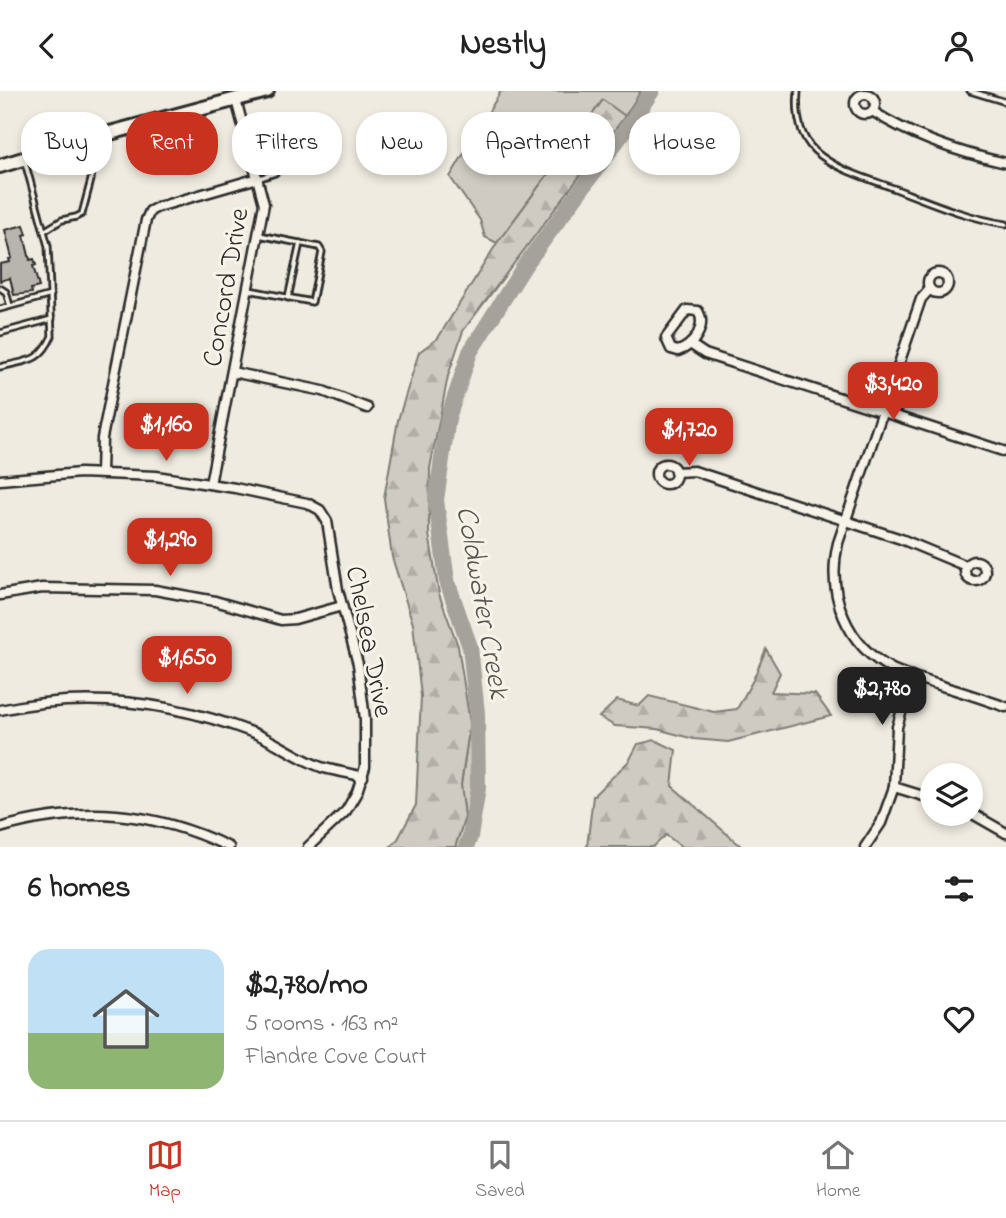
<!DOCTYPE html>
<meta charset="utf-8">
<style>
:root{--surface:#fff;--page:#f6f6f6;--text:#222;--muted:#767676;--line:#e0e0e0;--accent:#c8321e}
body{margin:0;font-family:"Indie Flower",sans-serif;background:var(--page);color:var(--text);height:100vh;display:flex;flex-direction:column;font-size:26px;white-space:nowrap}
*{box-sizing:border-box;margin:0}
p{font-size:23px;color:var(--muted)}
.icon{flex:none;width:38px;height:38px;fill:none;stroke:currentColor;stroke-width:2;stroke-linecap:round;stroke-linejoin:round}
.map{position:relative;height:756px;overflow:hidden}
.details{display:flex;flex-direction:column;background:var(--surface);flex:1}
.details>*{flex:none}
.hud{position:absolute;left:21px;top:21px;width:964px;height:63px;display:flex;gap:14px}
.fabs{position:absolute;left:920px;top:672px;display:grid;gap:14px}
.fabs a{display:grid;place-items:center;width:63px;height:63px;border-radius:50%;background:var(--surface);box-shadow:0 4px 10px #0003;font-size:35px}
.price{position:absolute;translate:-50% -60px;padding:0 16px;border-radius:14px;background:var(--accent);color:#fff;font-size:23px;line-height:46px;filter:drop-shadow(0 2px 4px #0008)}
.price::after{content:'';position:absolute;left:50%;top:42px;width:21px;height:16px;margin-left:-10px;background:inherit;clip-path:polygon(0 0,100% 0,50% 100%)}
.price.current{background:#222;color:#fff}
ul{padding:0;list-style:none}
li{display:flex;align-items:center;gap:21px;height:175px;padding:0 28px}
li span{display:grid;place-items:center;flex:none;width:196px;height:140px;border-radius:21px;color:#555}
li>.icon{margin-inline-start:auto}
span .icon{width:84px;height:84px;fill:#fffc;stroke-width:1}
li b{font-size:30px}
h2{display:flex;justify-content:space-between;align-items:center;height:84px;padding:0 28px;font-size:30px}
.chip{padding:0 24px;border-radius:28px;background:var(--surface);box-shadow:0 4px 10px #0003;font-size:24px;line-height:63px}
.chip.current{background:var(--accent);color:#fff}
header{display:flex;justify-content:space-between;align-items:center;height:91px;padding:0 28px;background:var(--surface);font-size:32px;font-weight:700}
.tabs{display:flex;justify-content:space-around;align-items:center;height:98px;border-top:2px solid var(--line);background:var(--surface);font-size:19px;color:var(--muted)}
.tabs a{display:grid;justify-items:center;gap:4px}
.tabs .current{color:var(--accent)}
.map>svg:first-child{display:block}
</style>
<header><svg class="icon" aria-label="back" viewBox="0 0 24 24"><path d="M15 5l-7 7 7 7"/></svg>Nestly<svg class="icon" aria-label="person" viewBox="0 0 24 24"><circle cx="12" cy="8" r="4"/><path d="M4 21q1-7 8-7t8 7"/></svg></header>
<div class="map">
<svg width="1006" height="756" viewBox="0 0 1006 756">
<defs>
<pattern id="forest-firs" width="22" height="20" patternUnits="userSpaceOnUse" patternTransform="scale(1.75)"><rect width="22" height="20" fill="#cfcbc2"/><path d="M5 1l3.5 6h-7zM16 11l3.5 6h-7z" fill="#b2aea7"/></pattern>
</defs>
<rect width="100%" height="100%" fill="#efebe0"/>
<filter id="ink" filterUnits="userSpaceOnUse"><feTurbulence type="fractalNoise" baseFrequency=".0143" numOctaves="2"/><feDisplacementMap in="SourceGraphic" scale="14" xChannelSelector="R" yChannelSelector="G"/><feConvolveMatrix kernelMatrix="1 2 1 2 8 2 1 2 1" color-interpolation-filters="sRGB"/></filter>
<g filter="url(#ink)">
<g fill="#cfcbc2" stroke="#7d7b76" stroke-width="2">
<polygon points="501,0 641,0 625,25 602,10 497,152 485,146 480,129 450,86"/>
<path d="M 470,632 C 474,675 477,715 463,756 L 455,756 L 465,726 L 461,694 Z"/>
</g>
<g fill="url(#forest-firs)" stroke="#7d7b76" stroke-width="2">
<polygon points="603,9 625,25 463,240 448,285 430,377 429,443 439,503 458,555 470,632 461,694 465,726 455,756 390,756 398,748 416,714 421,605 413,533 392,466 384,407 398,329 419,261 438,247 497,152"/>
<polygon points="766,558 780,582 771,601 815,603 831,625 728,651 694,648 657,638 615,635 599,626 617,609 639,615 649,605 714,621 737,618 753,589"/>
<polygon points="655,649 676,659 672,695 742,756 682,756 666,744 653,756 587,756 593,705 629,670 638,653"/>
</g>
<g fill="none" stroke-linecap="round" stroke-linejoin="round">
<polyline stroke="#a4a29a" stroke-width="16" points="466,756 470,746 478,697 477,622 470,556 447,490 436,409 448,327 470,261 525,174 629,34 652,0"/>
</g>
<polygon fill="#b8b5ae" stroke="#2b2b2b" stroke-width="2" points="24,134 27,143 24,144 30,169 34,168 36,174 33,175 39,196 31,198 32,202 14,204 10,187 0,190 0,173 10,171 9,168 12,167 5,139"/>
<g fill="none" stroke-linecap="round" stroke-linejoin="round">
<g stroke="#2b2b2b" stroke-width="9">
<g id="lane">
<path d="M 798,0 C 796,21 798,44 815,60 C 836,79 867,87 893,97 C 930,111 966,127 1006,133"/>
<polyline points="970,0 1006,11"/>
<polyline points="260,87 275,82 279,79 278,55 330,41 333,43 336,56 327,64 279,77"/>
<polyline points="44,140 62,129 76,126 82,123 91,89 95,49"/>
<polyline points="0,197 6,201 10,215"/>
<polyline points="249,199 312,211 322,161 319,156 259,144"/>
<polyline points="288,207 300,152"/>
<polyline points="0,218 51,204"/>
<polyline points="0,242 52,228"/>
<path d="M 0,276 C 27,269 40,272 52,245 L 48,155 L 25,71"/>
</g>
</g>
<g stroke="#2b2b2b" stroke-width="13">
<g id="street">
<circle cx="865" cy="13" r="10"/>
<path d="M 872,20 C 911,45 960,62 1006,72"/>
<circle cx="938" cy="192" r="10"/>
<path d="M 930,198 L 921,208 L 838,452 C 826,503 846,555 894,579 C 910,586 928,590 945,596 C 966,602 986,609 1006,616"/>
<path d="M 687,219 L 698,220 C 707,235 694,255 678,260 L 671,258 L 666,247 Z"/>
<polyline points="690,253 705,263 1006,361"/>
<polyline points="232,281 323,300 367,317"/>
<circle cx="666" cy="383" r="10"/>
<polyline points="675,381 694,380 901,448 966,475"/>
<polyline points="101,382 102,347 146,129 150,120 158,116 258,87"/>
<polyline points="0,389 80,382 156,385 235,397 307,412 320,419 327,430 338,499 358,573 365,628 365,676 357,701 346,720 308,756"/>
<polyline points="210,393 264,113 236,9"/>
<circle cx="975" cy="480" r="10"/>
<polyline points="0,504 42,497 155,499 215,510 281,529 295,528 342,515"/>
<path d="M 0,619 C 87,600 171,610 254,642 C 277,651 297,667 321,676 C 334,680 349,682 363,686"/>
<polyline points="894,696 933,708"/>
<polyline points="971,722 1006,742"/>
<path d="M 0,737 C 82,714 152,719 229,756"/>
<polyline points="865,756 881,732 894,696 897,636 912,585"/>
</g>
</g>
<g stroke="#2b2b2b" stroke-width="18">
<polyline id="primary" points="0,75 95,46 267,0"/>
</g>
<use href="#lane" stroke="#f7f3e8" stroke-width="3.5"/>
<use href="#street" stroke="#f7f3e8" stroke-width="8"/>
<use href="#primary" stroke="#f7f3e8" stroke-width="12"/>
</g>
</g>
<g text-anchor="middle" stroke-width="6" stroke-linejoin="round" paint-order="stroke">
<g font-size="28" fill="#2b2b2b" stroke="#f7f3e8">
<text transform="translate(224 196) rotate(-80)" y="10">Concord Drive</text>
<text transform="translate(371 550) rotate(79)" y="10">Chelsea Drive</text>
</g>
<g font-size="30" font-style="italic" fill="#555552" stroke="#f7f3e8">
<text transform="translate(484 511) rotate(80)" y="10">Coldwater Creek</text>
</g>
</g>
</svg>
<div class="fabs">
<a><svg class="icon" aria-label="layers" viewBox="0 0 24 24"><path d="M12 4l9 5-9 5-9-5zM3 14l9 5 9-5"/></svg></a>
</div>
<b class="price" style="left:893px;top:331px">$3,420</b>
<b class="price" style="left:166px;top:372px">$1,160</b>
<b class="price" style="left:689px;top:377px">$1,720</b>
<b class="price" style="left:170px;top:487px">$1,290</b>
<b class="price" style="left:187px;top:605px">$1,650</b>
<b class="price current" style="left:882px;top:636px">$2,780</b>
<div class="hud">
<a class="chip">Buy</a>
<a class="chip current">Rent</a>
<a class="chip">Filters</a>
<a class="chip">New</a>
<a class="chip">Apartment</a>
<a class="chip">House</a>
</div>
</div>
<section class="details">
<h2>6 homes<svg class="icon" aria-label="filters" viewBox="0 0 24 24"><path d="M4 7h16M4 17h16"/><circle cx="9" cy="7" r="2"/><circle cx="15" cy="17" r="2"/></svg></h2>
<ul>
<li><span style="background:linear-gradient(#bfe0f5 60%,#8fb573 0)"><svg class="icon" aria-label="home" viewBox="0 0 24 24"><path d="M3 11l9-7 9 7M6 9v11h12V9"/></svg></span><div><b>$2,780/mo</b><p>5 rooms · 163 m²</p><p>Flandre Cove Court</p></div><svg class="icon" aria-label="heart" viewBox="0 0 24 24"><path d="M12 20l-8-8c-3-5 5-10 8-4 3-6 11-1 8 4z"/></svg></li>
</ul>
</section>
<nav class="tabs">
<a class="current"><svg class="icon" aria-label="map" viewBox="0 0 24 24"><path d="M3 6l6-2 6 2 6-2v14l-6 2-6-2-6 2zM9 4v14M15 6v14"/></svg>Map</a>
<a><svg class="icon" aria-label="saved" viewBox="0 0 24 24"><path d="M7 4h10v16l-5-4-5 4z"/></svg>Saved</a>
<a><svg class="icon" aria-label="home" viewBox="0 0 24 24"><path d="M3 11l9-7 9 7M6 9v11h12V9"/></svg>Home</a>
</nav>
